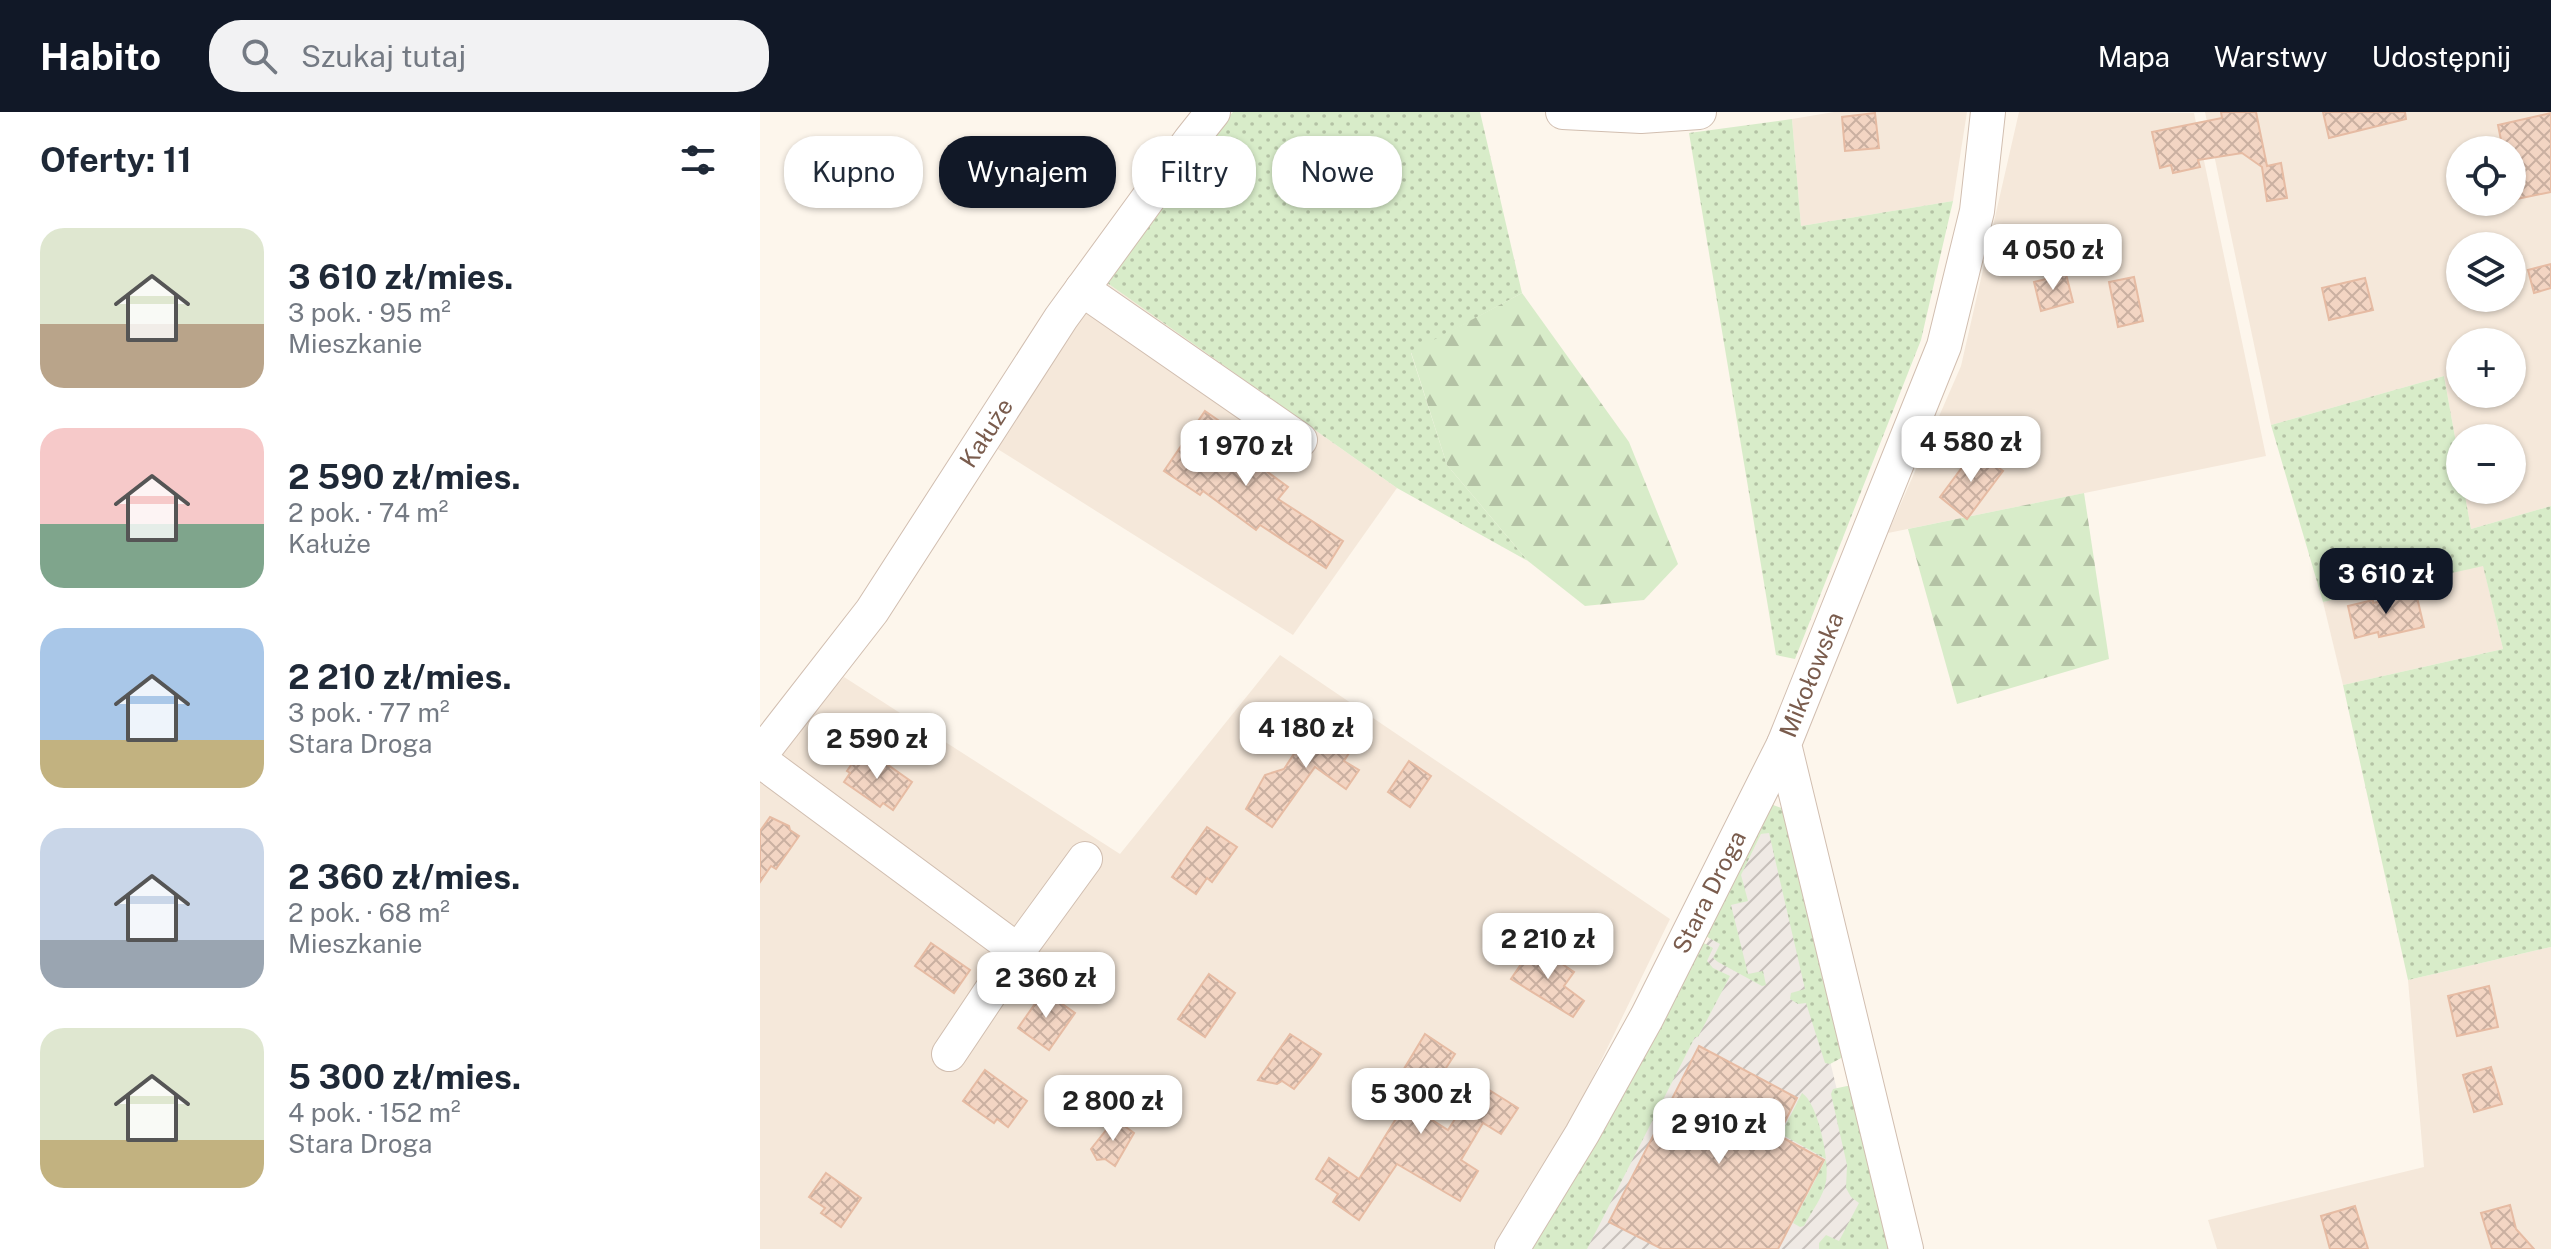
<!DOCTYPE html>
<html lang="pl">
<meta charset="utf-8">
<style>
:root{--surface:#fff;--page:#f2f2f3;--text:#1f2937;--muted:#747a83;--accent:#111827}
body{margin:0;font-family:"Public Sans",sans-serif;background:var(--page);color:var(--text);height:100vh;display:flex;flex-direction:column;font-size:30px;white-space:nowrap}
*{box-sizing:border-box;margin:0}
p{font-size:26px;color:var(--muted)}
.icon{flex:none;width:44px;height:44px;fill:none;stroke:currentColor;stroke-width:2;stroke-linecap:round;stroke-linejoin:round}
.map{position:relative;flex:1;overflow:hidden}
.side{display:flex;flex-direction:column;background:var(--surface);width:760px}
.side>*{flex:none}
.guide{position:absolute;left:24px;top:24px;width:760px;height:72px;display:flex;gap:16px}
.buttons{position:absolute;left:1686px;top:24px;display:grid;gap:16px}
.buttons a{display:grid;place-items:center;width:80px;height:80px;border-radius:50%;background:var(--surface);box-shadow:0 2px 6px #0004;font-size:40px}
.price{position:absolute;translate:-50% -68px;padding:0 18px;border-radius:16px;background:#fff;color:#222;font-size:26px;line-height:52px;filter:drop-shadow(0 2px 4px #0008)}
.price::after{content:'';position:absolute;left:50%;top:48px;width:24px;height:18px;margin-left:-12px;background:inherit;clip-path:polygon(0 0,100% 0,50% 100%)}
.price.current{background:var(--accent);color:#fff}
ul{padding:0;list-style:none}
li{display:flex;align-items:center;gap:24px;height:200px;padding:0 40px}
li span{display:grid;place-items:center;flex:none;width:224px;height:160px;border-radius:24px;color:#555}
li>.icon{margin-inline-start:auto}
span .icon{width:96px;height:96px;fill:#fffc;stroke-width:1}
li b{font-size:34px}
h2{display:flex;justify-content:space-between;align-items:center;height:96px;padding:0 40px;font-size:34px}
.chip{padding:0 28px;border-radius:32px;background:var(--surface);box-shadow:0 2px 6px #0004;font-size:28px;line-height:72px}
.chip.current{background:var(--accent);color:#fff}
header{display:flex;align-items:center;gap:48px;box-sizing:border-box;height:112px;padding:0 40px;background:var(--accent);color:#fff}
header strong{font-size:38px}
nav{display:flex;gap:44px;margin-inline-start:auto;font-size:28px}
.search{width:560px;height:72px;background:var(--page);display:flex;align-items:center;gap:20px;box-sizing:border-box;padding:0 28px;border-radius:32px;color:var(--muted);font-size:30px}
main{display:flex;flex:1;min-height:0}
.map>svg:first-child{display:block}
</style>
<header>
<strong>Habito</strong>
<div class="search"><svg class="icon" aria-label="search" viewBox="0 0 24 24"><circle cx="10" cy="10" r="6"/><path d="M15 15l6 6"/></svg>Szukaj tutaj</div>
<nav><a>Mapa</a><a>Warstwy</a><a>Udostępnij</a></nav>
</header>
<main>
<section class="side">
<h2>Oferty: 11<svg class="icon" aria-label="filters" viewBox="0 0 24 24"><path d="M4 7h16M4 17h16"/><circle cx="9" cy="7" r="2"/><circle cx="15" cy="17" r="2"/></svg></h2>
<ul>
<li><span style="background:linear-gradient(#dfe7d0 60%,#b9a48a 0)"><svg class="icon" aria-label="home" viewBox="0 0 24 24"><path d="M3 11l9-7 9 7M6 9v11h12V9"/></svg></span><div><b>3 610 zł/mies.</b><p>3 pok. · 95 m²</p><p>Mieszkanie</p></div></li>
<li><span style="background:linear-gradient(#f6c9c9 60%,#7fa58c 0)"><svg class="icon" aria-label="home" viewBox="0 0 24 24"><path d="M3 11l9-7 9 7M6 9v11h12V9"/></svg></span><div><b>2 590 zł/mies.</b><p>2 pok. · 74 m²</p><p>Kałuże</p></div></li>
<li><span style="background:linear-gradient(#a9c7e8 70%,#c2b280 0)"><svg class="icon" aria-label="home" viewBox="0 0 24 24"><path d="M3 11l9-7 9 7M6 9v11h12V9"/></svg></span><div><b>2 210 zł/mies.</b><p>3 pok. · 77 m²</p><p>Stara Droga</p></div></li>
<li><span style="background:linear-gradient(#c9d6e8 70%,#9aa5b1 0)"><svg class="icon" aria-label="home" viewBox="0 0 24 24"><path d="M3 11l9-7 9 7M6 9v11h12V9"/></svg></span><div><b>2 360 zł/mies.</b><p>2 pok. · 68 m²</p><p>Mieszkanie</p></div></li>
<li><span style="background:linear-gradient(#dfe7d0 70%,#c2b280 0)"><svg class="icon" aria-label="home" viewBox="0 0 24 24"><path d="M3 11l9-7 9 7M6 9v11h12V9"/></svg></span><div><b>5 300 zł/mies.</b><p>4 pok. · 152 m²</p><p>Stara Droga</p></div></li>
</ul>
</section>
<div class="map">
<svg width="1791" height="1137" viewBox="0 0 1791 1137">
<defs>
<pattern id="industrial-furrows" width="10" height="10" patternUnits="userSpaceOnUse" patternTransform="scale(2)"><rect width="10" height="10" fill="#efe9e4"/><path d="M-1 1l2-2M0 10L10 0M9 11l2-2" fill="none" stroke="#c7c0bb"/></pattern>
<pattern id="grass-dots" width="8" height="8" patternUnits="userSpaceOnUse" patternTransform="scale(2)"><rect width="8" height="8" fill="#d8ecc9"/><path d="M2 2h.1M6 6h.1" fill="none" stroke="#b4c2a5" stroke-width="1.8" stroke-linecap="round"/></pattern>
<pattern id="forest-firs" width="22" height="20" patternUnits="userSpaceOnUse" patternTransform="scale(2)"><rect width="22" height="20" fill="#d8ecc9"/><path d="M5 1l3.5 6h-7zM16 11l3.5 6h-7z" fill="#b4c2a5"/></pattern>
<pattern id="building-cross-hatch" width="8" height="8" patternUnits="userSpaceOnUse" patternTransform="scale(2)"><rect width="8" height="8" fill="#f3d5c3"/><path d="M0 0l8 8M0 8l8-8" fill="none" stroke="#cab0a1"/></pattern>
</defs>
<rect width="100%" height="100%" fill="#fdf6ec"/>
<g fill="#f5e8da" fill-rule="evenodd">
<polygon points="1074,0 1207,0 1193,89 1041,114 1032,7"/>
<polygon points="1259,0 1434,1 1506,344 1128,421 1201,254"/>
<path d="M 1445,0 L 1791,0 L 1791,394 L 1711,417 L 1704,378 L 1752,378 L 1752,326 L 1700,326 L 1700,353 L 1684,264 L 1511,313 ZM 1700,38 L 1752,38 L 1752,90 L 1700,90 ZM 1700,134 L 1752,134 L 1752,186 L 1700,186 ZM 1700,230 L 1752,230 L 1752,282 L 1700,282 Z"/>
<polygon points="343,168 637,376 533,523 236,336"/>
<polygon points="1723,453 1743,537 1583,573 1563,490"/>
<polygon points="520,543 910,807 801,1031 733,1137 0,1137 0,663 84,565 360,742"/>
<polygon points="1791,835 1791,1137 1457,1137 1448,1108 1664,1055 1648,868"/>
</g>
<polygon fill="url(#industrial-furrows)" points="1015,719 1115,1137 786,1137 821,1084 1001,722"/>
<g fill="url(#grass-dots)">
<polygon points="473,0 720,0 762,181 651,241 687,353 768,449 637,376 343,168 436,40"/>
<polygon points="1032,7 1041,114 1193,89 1161,228 1035,547 1016,543 929,21"/>
<polygon points="1684,264 1700,353 1700,378 1704,378 1711,417 1791,394 1791,835 1648,868 1583,573 1743,537 1723,454 1563,490 1511,313"/>
<polygon points="1013,693 1027,698 1083,945 1070,952 1065,951 1046,891 1038,892 1030,887 1031,881 1045,877 1009,721 1001,722 981,763 988,789 971,793 988,862 1003,859 1006,873 1002,874 958,850 953,846 960,832 940,821 1007,696"/>
<polygon points="936,827 953,836 947,849 953,856 970,864 938,925 935,925 827,1137 770,1137"/>
<polygon points="1087,974 1090,974 1135,1137 1059,1137 1059,1131 1066,1123 1079,1129 1099,1091 1091,1085 1086,1076 1087,1053 1071,982 1073,977"/>
<path d="M 1042,981 C 1058,991 1070,1050 1066,1069 C 1064,1084 1051,1100 1044,1114 L 1040,1115 L 1033,1111 L 1066,1047 L 1021,1022 Z"/>
</g>
<g fill="url(#forest-firs)">
<polygon points="762,181 869,330 918,452 884,488 825,494 768,449 687,353 651,240"/>
<polygon points="1324,381 1349,547 1197,592 1148,417"/>
</g>
<g fill="url(#building-cross-hatch)" stroke="#e6bba3" stroke-width="2">
<polygon points="1461,0 1496,0 1507,54 1521,51 1527,86 1507,89 1502,55 1482,41 1438,48 1440,55 1413,61 1411,53 1400,56 1392,20 1462,6"/>
<polygon points="1563,0 1645,0 1646,7 1569,26"/>
<polygon points="1115,1 1119,36 1085,39 1082,5"/>
<polygon points="1791,1 1791,80 1752,88 1752,38 1743,38 1738,13"/>
<polygon points="1791,152 1791,176 1774,181 1768,158"/>
<polygon points="1306,162 1313,190 1281,199 1274,170"/>
<polygon points="1374,165 1383,209 1358,215 1349,170"/>
<polygon points="1605,166 1613,198 1569,208 1562,176"/>
<polygon points="445,299 481,324 474,335 528,375 518,387 583,429 566,456 500,413 496,418 443,379 440,383 404,359"/>
<polygon points="1215,338 1243,359 1207,407 1180,385"/>
<polygon points="1656,481 1664,515 1619,525 1618,520 1595,526 1588,494 1613,488 1613,491"/>
<polygon points="567,606 590,619 598,627 584,649 599,658 586,677 555,655 512,715 486,697 505,663 524,657 551,616 557,620"/>
<polygon points="100,640 117,652 121,648 152,670 133,698 123,691 120,695 84,670 90,661 87,659"/>
<polygon points="649,649 671,664 650,695 628,680"/>
<polygon points="10,705 29,714 30,718 39,724 16,757 11,754 0,770 0,719"/>
<polygon points="447,715 477,735 452,770 447,766 436,782 412,765"/>
<polygon points="171,831 210,858 194,881 155,854"/>
<polygon points="774,833 814,860 804,874 824,889 813,905 751,867"/>
<polygon points="449,862 475,881 445,925 418,907"/>
<polygon points="1729,874 1738,915 1697,924 1688,884"/>
<polygon points="284,879 315,901 289,938 258,916"/>
<polygon points="530,922 561,942 553,954 534,977 522,969 517,972 498,968"/>
<polygon points="665,922 695,942 658,999 688,1018 718,971 758,996 741,1022 723,1011 701,1048 718,1059 700,1089 637,1052 599,1108 573,1090 578,1082 556,1067 569,1046 599,1067 640,1000 624,990"/>
<polygon points="939,934 1037,986 1018,1023 1064,1048 1018,1137 902,1137 849,1110"/>
<polygon points="1731,955 1742,992 1714,1000 1703,963"/>
<polygon points="225,958 267,989 248,1015 237,1007 234,1011 203,989"/>
<polygon points="355,1007 374,1021 355,1054 345,1047 337,1048 331,1037"/>
<polygon points="66,1061 101,1086 81,1115 61,1101 65,1096 49,1085"/>
<polygon points="1750,1093 1756,1117 1774,1137 1732,1137 1721,1101"/>
<polygon points="1595,1094 1608,1137 1570,1137 1561,1104"/>
</g>
<g fill="none" stroke-linecap="round" stroke-linejoin="round">
<g stroke="#d1beb0" stroke-width="36">
<g id="minor">
<polyline points="803,0 881,4 939,0"/>
<polyline points="322,177 540,328"/>
<path id="s1" d="M 0,643 L 112,499 L 301,206 L 430,29 L 453,0"/>
<polyline points="0,648 258,839 325,747"/>
<polyline points="189,942 258,839"/>
<path id="s2" d="M 752,1137 L 822,1022 L 887,905 L 1024,632"/>
<path id="s3" d="M 1146,1137 L 1024,632 L 1184,234 L 1217,99 L 1228,0"/>
</g>
</g>
<use href="#minor" stroke="#fff" stroke-width="34"/>
</g>
<g text-anchor="middle" stroke-width="6" stroke-linejoin="round" paint-order="stroke">
<g font-size="24" fill="#7a5c4d" stroke="#fffaf3">
<text dy="8" stroke="none"><textPath href="#s1" startOffset="394">Kałuże</textPath></text>
<text dy="8" stroke="none"><textPath href="#s3" startOffset="594">Mikołowska</textPath></text>
<text dy="8" stroke="none"><textPath href="#s2" startOffset="408">Stara Droga</textPath></text>
</g>
</g>
</svg>
<div class="buttons">
<a><svg class="icon" aria-label="locate" viewBox="0 0 24 24"><circle cx="12" cy="12" r="6"/><path d="M12 2v4M12 18v4M2 12h4M18 12h4"/></svg></a>
<a><svg class="icon" aria-label="layers" viewBox="0 0 24 24"><path d="M12 4l9 5-9 5-9-5zM3 14l9 5 9-5"/></svg></a>
<a>+</a>
<a>−</a>
</div>
<b class="price" style="left:1293px;top:180px">4 050 zł</b>
<b class="price" style="left:1211px;top:372px">4 580 zł</b>
<b class="price" style="left:486px;top:376px">1 970 zł</b>
<b class="price current" style="left:1626px;top:504px">3 610 zł</b>
<b class="price" style="left:546px;top:658px">4 180 zł</b>
<b class="price" style="left:117px;top:669px">2 590 zł</b>
<b class="price" style="left:788px;top:869px">2 210 zł</b>
<b class="price" style="left:286px;top:908px">2 360 zł</b>
<b class="price" style="left:661px;top:1024px">5 300 zł</b>
<b class="price" style="left:353px;top:1031px">2 800 zł</b>
<b class="price" style="left:959px;top:1054px">2 910 zł</b>
<div class="guide">
<a class="chip">Kupno</a>
<a class="chip current">Wynajem</a>
<a class="chip">Filtry</a>
<a class="chip">Nowe</a>
</div>
</div>
</main>
